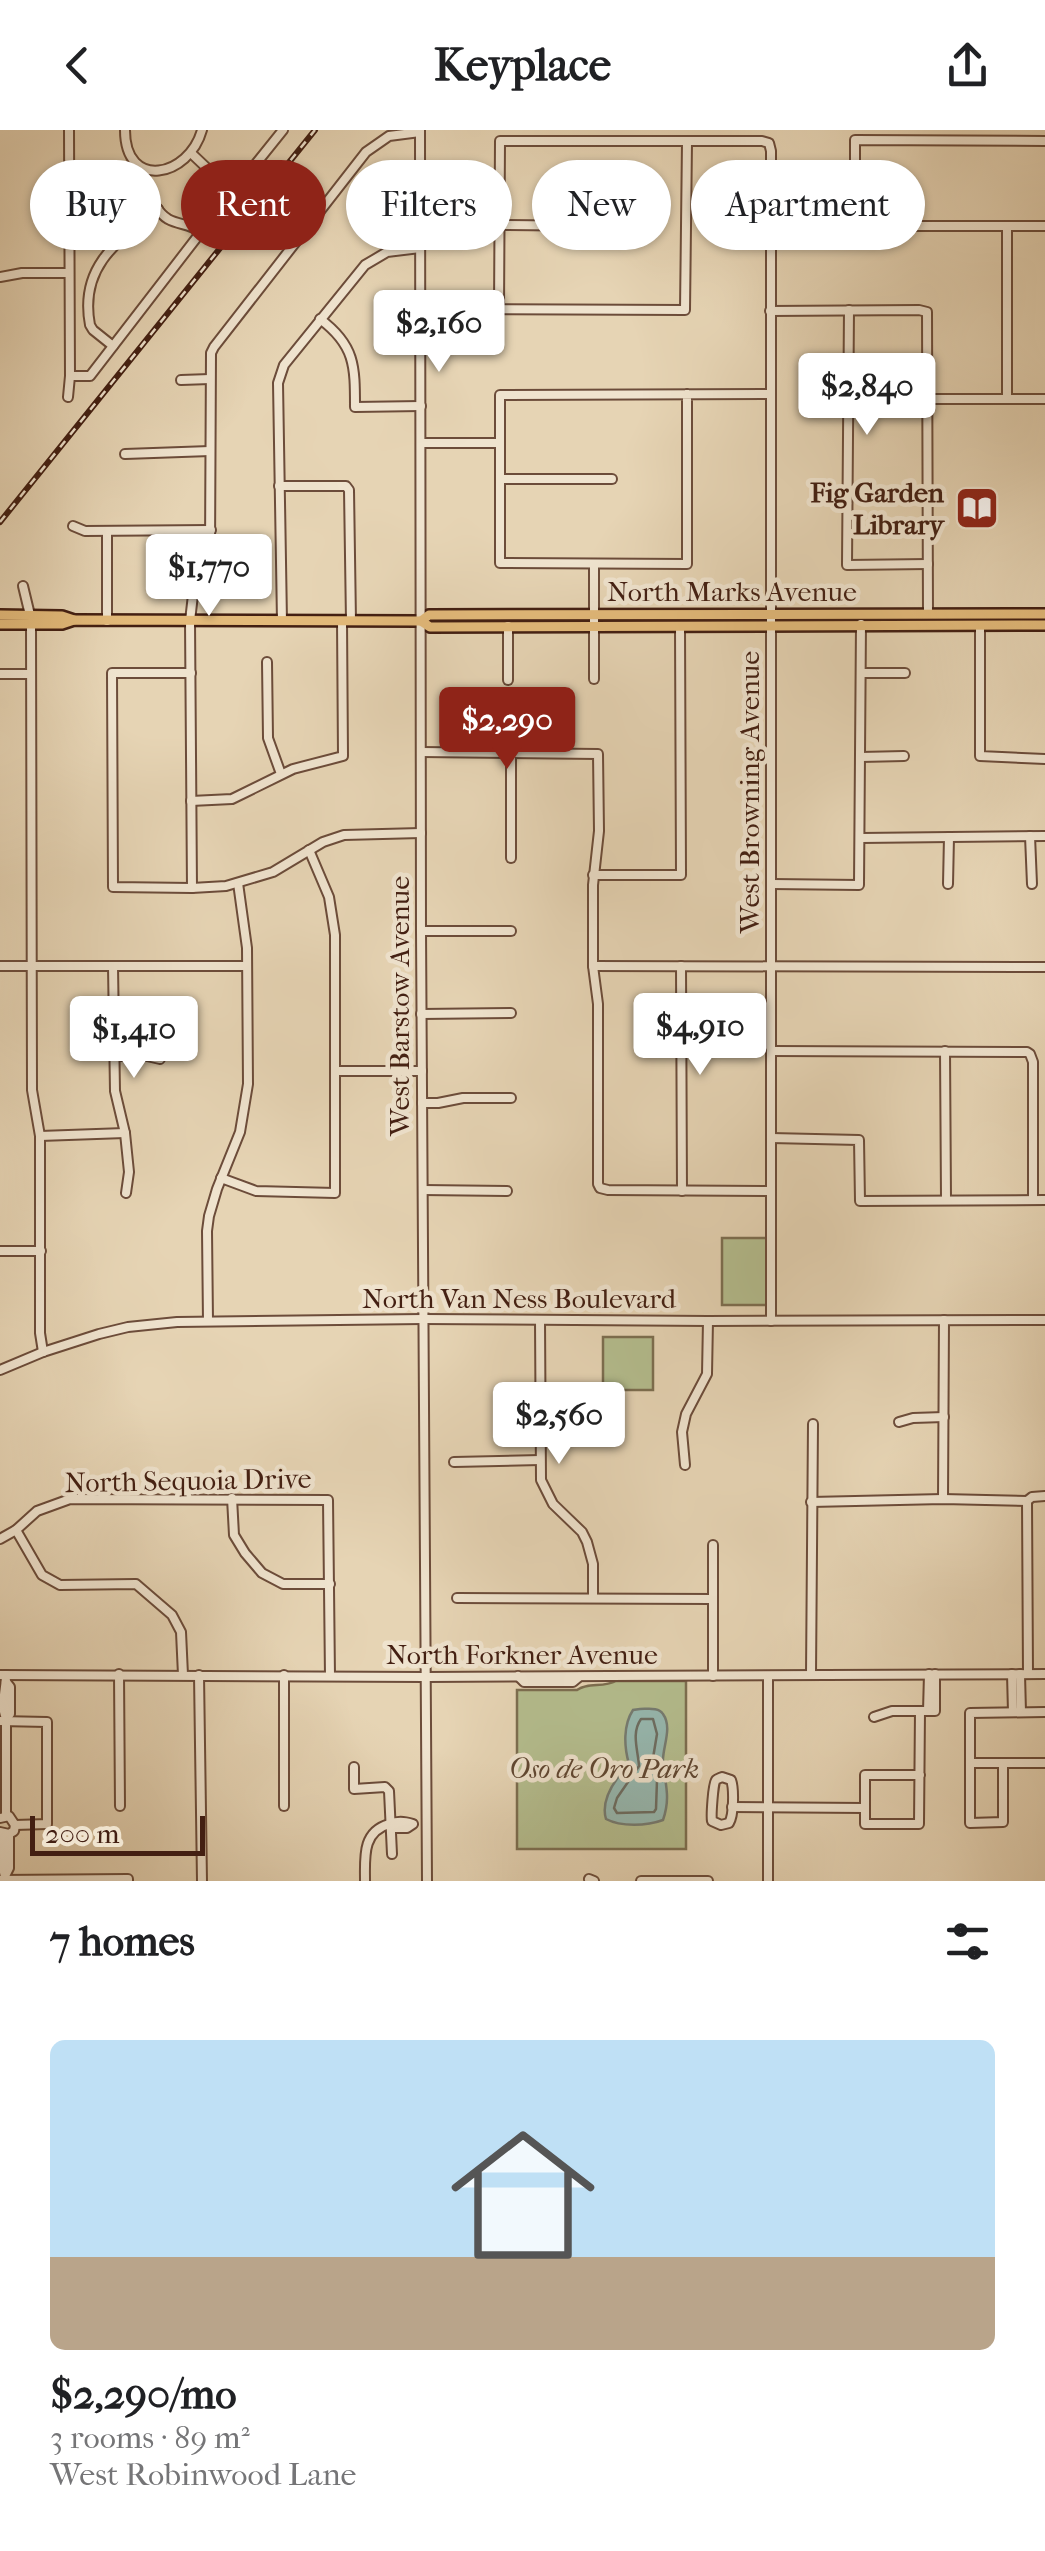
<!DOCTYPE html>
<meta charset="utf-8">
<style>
:root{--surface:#fff;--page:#f6f6f6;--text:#202124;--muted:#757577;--accent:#8f2418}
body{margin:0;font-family:"IM FELL French Canon",serif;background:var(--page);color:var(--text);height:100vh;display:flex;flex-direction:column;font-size:38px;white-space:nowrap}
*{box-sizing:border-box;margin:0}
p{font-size:32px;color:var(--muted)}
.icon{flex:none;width:55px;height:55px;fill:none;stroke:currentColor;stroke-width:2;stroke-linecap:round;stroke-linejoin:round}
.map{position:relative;height:1751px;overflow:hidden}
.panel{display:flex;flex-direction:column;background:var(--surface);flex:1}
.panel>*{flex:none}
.hud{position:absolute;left:30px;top:30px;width:985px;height:90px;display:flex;gap:20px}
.scale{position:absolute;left:30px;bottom:25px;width:175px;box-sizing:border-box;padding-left:10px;border:5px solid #431f12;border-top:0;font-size:28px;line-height:35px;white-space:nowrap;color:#431f12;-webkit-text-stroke:8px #efe3ce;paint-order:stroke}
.price{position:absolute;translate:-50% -85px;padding:0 22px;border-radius:10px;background:#fff;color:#222;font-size:32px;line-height:65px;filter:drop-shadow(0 2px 5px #0008)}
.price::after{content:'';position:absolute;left:50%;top:60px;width:30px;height:22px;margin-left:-15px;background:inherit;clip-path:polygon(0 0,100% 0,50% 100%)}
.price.current{background:var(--accent);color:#fff}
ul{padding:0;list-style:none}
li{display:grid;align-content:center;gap:20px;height:530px;padding:0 50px}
li span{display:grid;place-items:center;height:310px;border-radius:15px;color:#555}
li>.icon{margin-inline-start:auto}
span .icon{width:180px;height:180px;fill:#fffc;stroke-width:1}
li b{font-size:42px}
h2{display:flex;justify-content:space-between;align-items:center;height:120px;padding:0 50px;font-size:42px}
.tag{padding:0 35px;border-radius:45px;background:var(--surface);box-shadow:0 2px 8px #0004;font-size:35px;line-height:90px}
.tag.current{background:var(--accent);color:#fff}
header{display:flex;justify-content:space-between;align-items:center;height:130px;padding:0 50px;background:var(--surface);font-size:45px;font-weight:700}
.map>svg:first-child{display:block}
</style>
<header><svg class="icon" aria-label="back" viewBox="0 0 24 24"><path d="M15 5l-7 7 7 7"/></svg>Keyplace<svg class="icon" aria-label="share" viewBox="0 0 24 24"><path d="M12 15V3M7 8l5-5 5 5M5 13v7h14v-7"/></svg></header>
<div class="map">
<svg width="1045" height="1751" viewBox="0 0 1045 1751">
<rect width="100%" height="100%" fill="#e6d4b4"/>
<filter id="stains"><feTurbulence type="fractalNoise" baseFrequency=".002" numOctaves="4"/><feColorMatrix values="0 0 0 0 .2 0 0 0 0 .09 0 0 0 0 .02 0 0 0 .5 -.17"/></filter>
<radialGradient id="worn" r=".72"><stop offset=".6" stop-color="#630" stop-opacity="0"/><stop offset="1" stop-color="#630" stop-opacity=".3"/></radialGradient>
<g fill="#b4bd8e" stroke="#7c6e50" stroke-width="2.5">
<rect x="722" y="1108" width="45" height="67"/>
<rect x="603" y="1207" width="50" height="53"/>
<path d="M 616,1551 L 686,1551 L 686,1719 L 517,1719 L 517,1560 L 577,1560 C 588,1552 603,1558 616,1551 Z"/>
</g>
<path fill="#96b8b0" stroke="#757b71" stroke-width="2.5" d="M 640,1579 C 648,1579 659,1577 663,1584 C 673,1598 662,1618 663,1632 C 665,1654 671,1667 663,1690 C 647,1696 621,1697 606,1689 C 600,1669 616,1648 629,1634 C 624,1617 623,1595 633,1580 Z"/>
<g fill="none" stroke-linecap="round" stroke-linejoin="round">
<path stroke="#6c6c61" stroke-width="2.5" d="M 641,1589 L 653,1589 L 657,1604 L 653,1628 L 657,1650 L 656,1679 L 654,1682 L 617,1683 L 614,1678 L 617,1668 L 639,1636 C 638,1620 631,1603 641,1589 Z"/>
<g stroke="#6c4c3a" stroke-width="12">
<g id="minor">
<path d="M 125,0 C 125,61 189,47 202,0"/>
<polyline points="420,0 421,801 427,1751"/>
<polyline points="191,23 211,42 222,45 237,59"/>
<path d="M 143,53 C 149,64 156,82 168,89 C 179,95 190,94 201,102"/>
<polyline points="69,78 100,77 143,53 143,39"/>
<polyline points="500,95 601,96"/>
<polyline points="771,96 1045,96"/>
<polyline points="855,96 855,10 1045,11"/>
<polyline points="1007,96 1007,269"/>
<polyline points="0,147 22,143 68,143"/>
<polyline points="420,179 685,180 687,12"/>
<polyline points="499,179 500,11 762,11 769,13 771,21 771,1191"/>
<polyline points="849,180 847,435 928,434"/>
<polyline points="770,181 919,180 927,182 928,484"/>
<path d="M 320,189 C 355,215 355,236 355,277 L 421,276"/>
<path d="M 113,216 L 93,200 L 90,195 C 79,137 117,111 158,79"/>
<polyline points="70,246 90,246 201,102 283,0"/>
<polyline points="181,250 210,249"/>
<polyline points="687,264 687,434 500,433 500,265 771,264"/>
<polyline points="68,267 70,246 69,0"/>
<polyline points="928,269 1045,269"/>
<polyline points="421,313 500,313"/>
<polyline points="125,324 210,321"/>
<polyline points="500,349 612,349"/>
<polyline points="279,356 346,356 349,360 351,491"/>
<polyline points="73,396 85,401 211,400"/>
<polyline points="107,401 107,491"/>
<polyline points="594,434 594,549"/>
<polyline points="23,456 30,485"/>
<polyline points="282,491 278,253 284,235 365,135 387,122 420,118"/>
<polyline points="31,494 32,960 40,1006 40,1203 43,1222"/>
<polyline points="980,495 980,626 1045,629"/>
<polyline points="508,496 508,550"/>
<polyline points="267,532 268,608 281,644"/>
<polyline points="191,543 112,543 113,757 192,758 226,756 273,742 323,712 344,705 421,703"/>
<polyline points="862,543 905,543"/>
<polyline points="0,544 30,544"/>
<polyline points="421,622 598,624 599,701 593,755 593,836 598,874 598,1054 600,1058 608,1060 771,1061"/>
<polyline points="511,623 511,728"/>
<polyline points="861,627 904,626"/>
<polyline points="191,671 232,669 293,639 343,626 342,491"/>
<polyline points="1030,706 1032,754"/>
<polyline points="861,708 1045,706"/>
<polyline points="593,745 681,745 680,496"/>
<polyline points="772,754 859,755 861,494"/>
<polyline points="948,754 949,707"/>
<polyline points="192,758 190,491 194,456 206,433 210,420 211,223 214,217 366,22 389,6 420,2"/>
<polyline points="421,801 511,801"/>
<polyline points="0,836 247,836"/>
<polyline points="593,836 1045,837"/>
<polyline points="681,836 682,1061"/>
<polyline points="113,837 115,961 125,1003 129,1042 126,1063"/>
<polyline points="421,884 511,883"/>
<polyline points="771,921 1027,922 1030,924 1033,932 1033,1070"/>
<polyline points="945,921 946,1069"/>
<polyline points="115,926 147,926 160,929"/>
<polyline points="335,941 422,941"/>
<polyline points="422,973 438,973 463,968 511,968"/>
<polyline points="40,1006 125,1003"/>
<polyline points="771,1008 859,1010 860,1071 1045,1070"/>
<polyline points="221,1048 256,1061 335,1063 335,805 329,767 309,720"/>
<polyline points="423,1060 507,1061"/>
<polyline points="0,1121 41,1121"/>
<polyline points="540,1190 541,1350 553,1374 582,1402 587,1412 593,1434 593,1468"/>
<polyline points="208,1191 207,1101 209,1086 217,1059 240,1002 248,954 247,818 238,753"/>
<polyline points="0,1240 43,1222 99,1204 128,1197 177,1192 423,1189 708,1191 1045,1190"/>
<polyline points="899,1292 913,1288 944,1287"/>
<polyline points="454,1332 540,1330"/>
<polyline points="685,1335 682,1302 686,1284 707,1244 708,1191"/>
<polyline points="232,1368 234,1405 245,1423 262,1443 283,1454 330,1454"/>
<polyline points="943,1369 944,1190"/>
<polyline points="1027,1371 1028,1544"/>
<polyline points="811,1372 943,1369 1027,1371 1032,1367 1045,1366"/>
<polyline points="16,1400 42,1445 60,1455 136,1454 172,1485 181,1502 183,1545"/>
<polyline points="0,1409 16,1400 37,1381 70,1369 328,1370 330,1546"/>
<polyline points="713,1415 713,1546"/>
<polyline points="457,1468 713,1469"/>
<polyline points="119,1544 120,1676"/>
<polyline points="1012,1544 1013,1582"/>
<polyline points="1020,1544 1021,1582"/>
<polyline points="0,1545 426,1547 1045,1544"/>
<path d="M 6,1545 C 6,1559 0,1575 6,1588 L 6,1686"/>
<polyline points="199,1545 202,1751"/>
<polyline points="284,1545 284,1676"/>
<polyline points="811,1545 813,1294"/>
<polyline points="518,1546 524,1552 573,1552 579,1547"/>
<polyline points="768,1546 768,1751"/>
<polyline points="6,1552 10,1557 10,1584 6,1588"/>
<polyline points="928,1581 929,1544"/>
<polyline points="1045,1582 970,1583 970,1633 1045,1633"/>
<polyline points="874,1587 892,1581 920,1581"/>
<polyline points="0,1591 47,1592 47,1694 15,1695"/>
<polyline points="970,1633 970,1693 1003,1692 1003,1633"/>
<polyline points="354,1637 354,1659 385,1657 389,1661 392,1724"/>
<polyline points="920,1645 865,1645 865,1694 919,1694 920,1581 935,1581 935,1544"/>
<path d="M 722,1647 L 731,1650 C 734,1658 734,1685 729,1693 L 721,1695 L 712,1691 C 711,1686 713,1653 716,1650 C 717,1649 720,1648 722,1647 Z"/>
<polyline points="732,1677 865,1678"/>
<polyline points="0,1688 9,1686 15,1695 14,1701 9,1704 0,1702"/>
<polyline points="3,1704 3,1738 6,1751"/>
<polyline points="6,1744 9,1738 9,1704"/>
<polyline points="589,1749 594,1751"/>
<polyline points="0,1750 128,1749 128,1751"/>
<path d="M 365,1751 C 365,1727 362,1702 389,1694 C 398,1691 403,1691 413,1694 L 407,1698 L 392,1698 L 389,1694"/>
<polyline points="641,1751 708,1751"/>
</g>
</g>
<g stroke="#431f12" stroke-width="14">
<g id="major">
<polyline points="0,485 62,486 74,490"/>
<polyline points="421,491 429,485 1045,484"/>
<polyline points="0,494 62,494 74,490 421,491 430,497 1045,495"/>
</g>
</g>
<use href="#minor" stroke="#efe3ce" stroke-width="8"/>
<use href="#major" stroke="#e3ba7a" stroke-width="9"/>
<g stroke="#431f12" stroke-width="6">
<polyline id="rail" points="0,392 315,0"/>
</g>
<use href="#rail" stroke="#efe3ce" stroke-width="2.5" stroke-dasharray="8" stroke-linecap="butt"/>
</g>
<defs>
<g id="library-square" transform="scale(2.25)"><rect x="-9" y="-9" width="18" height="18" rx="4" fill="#8f2418" stroke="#efe3ce"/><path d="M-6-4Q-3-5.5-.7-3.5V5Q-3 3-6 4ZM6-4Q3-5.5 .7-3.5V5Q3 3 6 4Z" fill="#fff"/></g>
</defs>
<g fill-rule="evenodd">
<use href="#library-square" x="977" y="378"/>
</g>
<g text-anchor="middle" stroke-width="9" stroke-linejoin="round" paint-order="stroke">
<g font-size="28" font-weight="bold" fill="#431f12" stroke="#efe3ce" text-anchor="end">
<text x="944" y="372">Fig Garden<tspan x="944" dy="32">Library</tspan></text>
</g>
<g font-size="28" fill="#431f12" stroke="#efe3ce">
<text x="732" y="471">North Marks Avenue</text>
<text transform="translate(749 662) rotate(-90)" y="10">West Browning Avenue</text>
<text transform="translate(399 876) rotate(-90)" y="10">West Barstow Avenue</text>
<text x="519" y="1178">North Van Ness Boulevard</text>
<text transform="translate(188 1350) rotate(-1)" y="10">North Sequoia Drive</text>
<text x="522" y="1534">North Forkner Avenue</text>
</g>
<g font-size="28" font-style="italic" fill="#5f4631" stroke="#efe3ce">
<text x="604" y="1648">Oso de Oro Park</text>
</g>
</g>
<rect width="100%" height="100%" filter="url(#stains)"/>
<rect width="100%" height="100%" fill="url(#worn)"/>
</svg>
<div class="scale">200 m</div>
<b class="price" style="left:439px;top:245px">$2,160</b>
<b class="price" style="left:867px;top:308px">$2,840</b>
<b class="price" style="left:209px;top:489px">$1,770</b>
<b class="price current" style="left:507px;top:642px">$2,290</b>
<b class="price" style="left:700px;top:948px">$4,910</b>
<b class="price" style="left:134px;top:951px">$1,410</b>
<b class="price" style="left:559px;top:1337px">$2,560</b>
<div class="hud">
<a class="tag">Buy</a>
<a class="tag current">Rent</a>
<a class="tag">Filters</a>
<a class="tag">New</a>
<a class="tag">Apartment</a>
</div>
</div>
<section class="panel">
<h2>7 homes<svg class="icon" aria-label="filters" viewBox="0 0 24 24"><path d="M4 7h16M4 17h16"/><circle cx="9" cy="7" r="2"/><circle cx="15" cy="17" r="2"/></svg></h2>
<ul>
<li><span style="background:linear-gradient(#bfe0f5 70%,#b9a48a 0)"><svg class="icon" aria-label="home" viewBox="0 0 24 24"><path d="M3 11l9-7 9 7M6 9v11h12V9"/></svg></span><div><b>$2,290/mo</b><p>3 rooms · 89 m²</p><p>West Robinwood Lane</p></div></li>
</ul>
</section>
